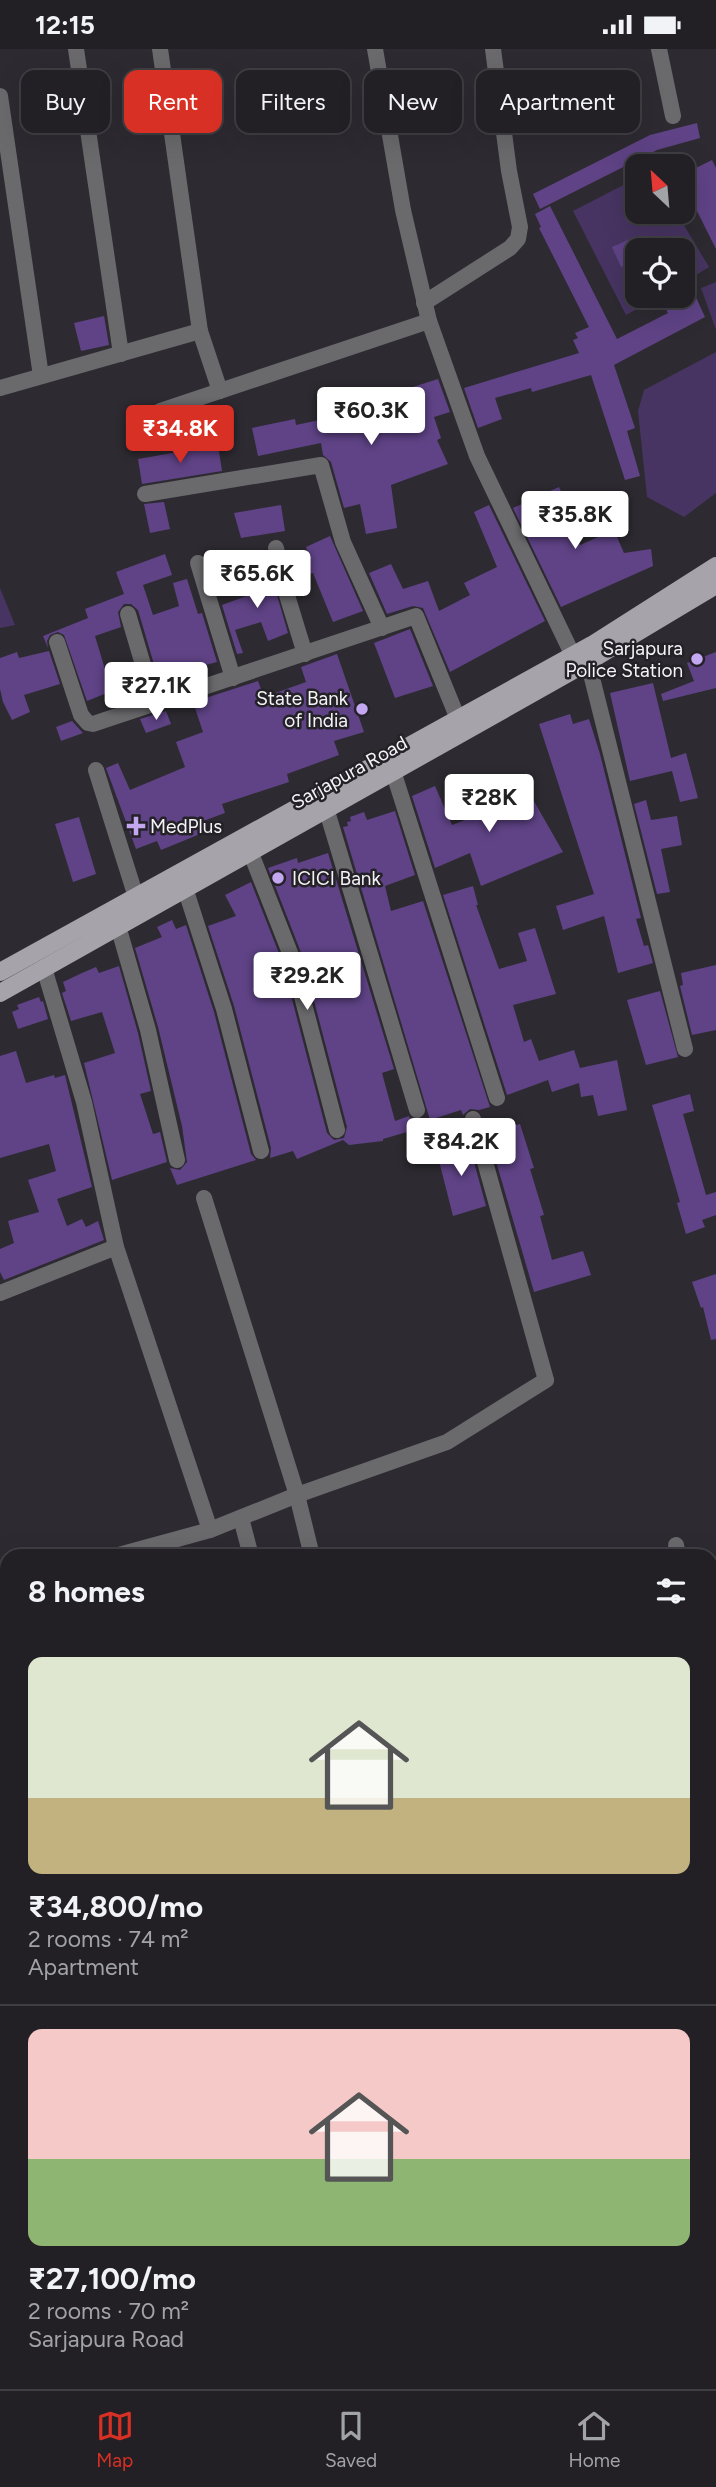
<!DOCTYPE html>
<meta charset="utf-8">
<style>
:root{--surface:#222025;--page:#2e2d32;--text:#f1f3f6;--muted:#a2a3a7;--line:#3f3e42;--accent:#d93025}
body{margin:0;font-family:Figtree,sans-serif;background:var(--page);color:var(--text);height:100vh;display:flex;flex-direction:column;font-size:26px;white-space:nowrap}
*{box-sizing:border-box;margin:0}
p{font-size:23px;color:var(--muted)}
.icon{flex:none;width:38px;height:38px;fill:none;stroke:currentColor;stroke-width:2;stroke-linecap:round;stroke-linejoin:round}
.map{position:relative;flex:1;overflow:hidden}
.details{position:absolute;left:0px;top:1500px;width:718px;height:842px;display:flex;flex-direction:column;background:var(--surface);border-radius:21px 21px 0 0;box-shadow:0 7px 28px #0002,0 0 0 2px var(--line)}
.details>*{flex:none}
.hud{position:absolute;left:21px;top:21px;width:676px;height:63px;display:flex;gap:14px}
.needle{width:46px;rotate:334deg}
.tools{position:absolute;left:625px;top:105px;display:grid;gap:14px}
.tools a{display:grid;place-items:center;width:70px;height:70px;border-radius:14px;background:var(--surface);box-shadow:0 7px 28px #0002,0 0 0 2px var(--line);font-size:35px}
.price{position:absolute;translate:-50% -60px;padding:0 16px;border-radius:7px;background:#fff;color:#222;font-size:23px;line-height:46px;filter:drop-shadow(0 2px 4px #0008)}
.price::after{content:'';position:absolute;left:50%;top:42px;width:21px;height:16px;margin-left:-10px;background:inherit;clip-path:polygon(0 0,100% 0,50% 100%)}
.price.current{background:var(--accent);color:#fff}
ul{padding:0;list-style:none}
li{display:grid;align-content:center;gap:14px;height:371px;padding:0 28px}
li+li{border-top:2px solid var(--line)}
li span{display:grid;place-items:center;height:217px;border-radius:14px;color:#555}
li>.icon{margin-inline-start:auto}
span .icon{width:126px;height:126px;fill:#fffc;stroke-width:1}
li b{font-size:30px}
h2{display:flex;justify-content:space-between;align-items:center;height:84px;padding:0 28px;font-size:30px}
.tag{padding:0 24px;border-radius:14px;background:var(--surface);box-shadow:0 7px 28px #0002,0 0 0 2px var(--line);font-size:24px;line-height:63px}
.tag.current{background:var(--accent);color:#fff}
.status{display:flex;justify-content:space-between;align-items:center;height:49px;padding:0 35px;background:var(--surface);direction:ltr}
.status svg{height:19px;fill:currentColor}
.tabs{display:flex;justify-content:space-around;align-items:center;height:98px;border-top:2px solid var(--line);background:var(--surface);font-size:19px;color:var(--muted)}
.tabs a{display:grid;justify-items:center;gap:4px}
.tabs .current{color:var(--accent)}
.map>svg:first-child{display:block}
</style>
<div class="status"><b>12:15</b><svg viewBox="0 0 49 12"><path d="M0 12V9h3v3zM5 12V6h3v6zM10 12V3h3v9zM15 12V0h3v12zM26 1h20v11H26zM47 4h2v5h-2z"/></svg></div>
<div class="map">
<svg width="716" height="2340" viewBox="0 0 716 2340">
<rect width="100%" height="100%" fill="#2d2b31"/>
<g fill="#473462">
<polygon points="637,129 637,163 676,163 709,218 683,234 682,201 637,201 637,247 660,247 626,266 573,162"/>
<polygon points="716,233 716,281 701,239"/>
<polygon points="716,303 716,444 684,468 647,448 638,362 644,341"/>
<polygon points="0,539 15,576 0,579"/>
<polygon points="7,1685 7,2334 710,2334 710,2160 716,2158 716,2340 0,2340 0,1687"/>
</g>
<g fill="#5f4386">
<polygon points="697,74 700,89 657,101 540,160 533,145 650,86"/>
<polygon points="712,111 716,119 716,200 682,132 682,126"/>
<polygon points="550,157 617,290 668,264 665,258 694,244 705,268 614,316 635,379 627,382 640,427 625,431 591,326 532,343 531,339 495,349 502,370 478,379 464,339 579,304 573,291 578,289 575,284 589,278 539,179 541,178 535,165"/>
<polygon points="630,190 637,204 637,211 621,218 612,198"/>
<polygon points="104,267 109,296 81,302 74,274"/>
<polygon points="438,330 450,363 434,368 441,389 437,391 448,415 391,436 397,479 366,485 360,455 344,459 331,413 323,406 321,394 258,407 252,379 295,370 296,376 338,367 337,359 398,347 397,343"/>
<polygon points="218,396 222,422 142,435 138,410"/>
<polygon points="559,438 573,468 569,471 580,496 614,481 624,504 651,500 653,517 561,558 513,459"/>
<polygon points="164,453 170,480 150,484 144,455"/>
<polygon points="281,456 285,482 241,489 234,464"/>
<polygon points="489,456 545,572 450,623 423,559 413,557 387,565 369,524 391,515 403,540 428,532 439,562 470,546 464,534 497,518 474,463"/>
<polygon points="330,487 363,562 333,573 313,524 294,529 290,512 310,507 306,498"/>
<polygon points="165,505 172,526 143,536 153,566 179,557 173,534 187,530 198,565 202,564 217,613 158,629 138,561 131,555 124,555 118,563 121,578 95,587 107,627 133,617 138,635 135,636 137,639 114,647 112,642 87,652 64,586 58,583 50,586 47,592 48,599 43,587 88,569 85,560 124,545 116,523"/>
<polygon points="270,522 288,584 268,592 261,573 235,581 243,604 237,605 222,556 249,546 245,529"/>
<polygon points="410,580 433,637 395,649 374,594"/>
<polygon points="49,602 60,635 24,646 30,663 12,671 3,653 0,640 0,609 17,603 19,609"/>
<polygon points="716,603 716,639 663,652 661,645 694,632 687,614"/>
<polygon points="337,605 364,683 334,692 339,706 287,725 289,733 222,755 225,764 195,775 200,785 161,801 157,792 136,800 106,719 118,714 130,741 185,718 176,693 203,683 193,653 258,632 264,648 306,633 301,618"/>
<polygon points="653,634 671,709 686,704 698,749 680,753 672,722 630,732 610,644"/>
<polygon points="166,662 171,675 146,684 140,670"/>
<polygon points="570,665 573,675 589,670 600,705 641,869 636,870 644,897 648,896 653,914 618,924 604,867 563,881 556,857 594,845 539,675"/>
<polygon points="72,672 83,684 61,692 56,678"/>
<polygon points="523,733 563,803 481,837 470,804 435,819 412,747 435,737 452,776 488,762 484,754"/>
<polygon points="646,751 651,771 677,767 682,796 661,800 670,843 657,845 634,755"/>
<polygon points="395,762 415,826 385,837 391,862 423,852 490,1058 479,1061 470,1060 463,1066 461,1061 430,1071 343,778 348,777 347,773 351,772 350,768 364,763 367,771"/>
<polygon points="79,768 96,825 73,833 55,775"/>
<polygon points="328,804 394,1020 382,1024 395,1072 409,1067 414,1081 383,1090 383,1092 349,1096 343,1091 297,1110 293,1102 270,1109 271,1099 234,957 208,877 236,867 225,846 251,833 282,912 327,1084 334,1091 344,1089 347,1078 302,906 268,819 297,809 298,814"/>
<polygon points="473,837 478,856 476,856 499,920 527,912 518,884 535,879 556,945 513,956 524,993 531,990 539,1012 574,1001 580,1019 617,1011 627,1061 598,1067 593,1046 581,1048 579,1034 552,1043 548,1031 507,1046 443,846"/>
<polygon points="172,871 176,880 186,876 214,963 251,1105 256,1111 177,1136 170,1119 180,1121 187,1113 182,1077 158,978 135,899 162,888 157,878"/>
<polygon points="716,916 716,981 692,986 680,937 683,936 681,924"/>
<polygon points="119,917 138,984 151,1042 140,1045 153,1085 160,1083 167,1113 112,1131 84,1014 115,1004 102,963 71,972 62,944 66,942 63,933 82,924 96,918 99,924"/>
<polygon points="660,942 678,1008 646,1016 627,951"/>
<polygon points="39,948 41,953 43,952 48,970 18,980 12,963 19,960 17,956"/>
<polygon points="16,1002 26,1034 54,1026 55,1029 65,1026 92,1138 57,1150 67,1177 82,1170 86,1178 98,1172 104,1191 4,1231 0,1223 0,1200 14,1194 8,1172 39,1163 28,1131 56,1122 49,1095 0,1109 0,1007"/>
<polygon points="690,1045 694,1062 683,1065 706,1146 716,1143 716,1166 702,1171 705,1178 686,1185 677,1154 680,1153 652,1056"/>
<polygon points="520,1075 534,1119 530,1120 544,1166 540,1167 552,1211 583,1202 591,1226 534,1243 495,1109 505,1106 498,1081"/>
<polygon points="468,1091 486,1157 453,1167 436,1100"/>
<polygon points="716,1225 716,1290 711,1291 703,1258 701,1259 692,1233"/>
</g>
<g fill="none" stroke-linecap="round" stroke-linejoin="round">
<g stroke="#6a696c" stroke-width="16">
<polyline points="76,0 121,305"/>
<polyline points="160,0 200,282 220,342"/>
<polyline points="375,0 403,161 429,272 477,407 577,615"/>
<polyline points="659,0 673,67"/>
<polyline points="0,47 41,327"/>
<polyline points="424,254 510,199 518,190 520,178 509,122 493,0"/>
<polyline points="0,339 200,282"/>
<polyline points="160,362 429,272"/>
<polyline points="145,445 321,416 343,493 382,579"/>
<polyline points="276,499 286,543 305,605"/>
<polyline points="198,514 233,629"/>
<polyline points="128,565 155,656"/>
<polyline points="57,593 81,666 88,674 93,675 416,567 458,670"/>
<polyline points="588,613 685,1000"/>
<polyline points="96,721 136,848"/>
<polyline points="393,722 497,1049"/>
<polyline points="326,759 417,1061"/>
<polyline points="250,802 292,909 337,1081"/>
<polyline points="185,839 224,960 261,1102"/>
<polyline points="118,877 148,981 177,1111"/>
<polyline points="44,919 84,1053 116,1198 210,1481"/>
<polyline points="204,1149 297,1446 312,1507"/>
<polyline points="0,1244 116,1198"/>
<polyline points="241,1469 251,1507"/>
<polyline points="676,1496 678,1507"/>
<polyline points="115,1507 210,1481 297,1446 447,1393 546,1331 473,1070"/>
<polyline points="710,1600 716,1598"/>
<polyline points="0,1770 7,1761"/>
<polyline points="710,1869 716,1868"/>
</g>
<g stroke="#a6a4aa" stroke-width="18">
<polyline points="0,923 592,596 716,517"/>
<polyline points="0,944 579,618 716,536"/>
</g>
</g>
<g fill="#c4a7f1" stroke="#242227" stroke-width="2.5">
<circle cx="697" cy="610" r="7"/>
<circle cx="362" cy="660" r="7"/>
<path d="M132.5 766.5h7v7h7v7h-7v7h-7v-7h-7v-7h7z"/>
<circle cx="278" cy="829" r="7"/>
</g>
<g text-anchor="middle" stroke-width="5" stroke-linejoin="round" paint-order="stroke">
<g font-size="19" fill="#f5f3f7" stroke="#242227" text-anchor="end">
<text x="683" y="606">Sarjapura<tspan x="683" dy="22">Police Station</tspan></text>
<text x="348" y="656">State Bank<tspan x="348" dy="22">of India</tspan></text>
<text x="150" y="784" text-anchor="start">MedPlus</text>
<text x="292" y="836" text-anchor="start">ICICI Bank</text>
</g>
<g font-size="19" fill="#f5f3f7" stroke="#242227">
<text transform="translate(349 723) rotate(-29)" y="7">Sarjapura Road</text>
</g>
</g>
</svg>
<div class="tools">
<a><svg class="needle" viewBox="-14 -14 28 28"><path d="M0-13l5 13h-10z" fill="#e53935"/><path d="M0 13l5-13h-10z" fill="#a2a3a7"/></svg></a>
<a><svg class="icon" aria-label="locate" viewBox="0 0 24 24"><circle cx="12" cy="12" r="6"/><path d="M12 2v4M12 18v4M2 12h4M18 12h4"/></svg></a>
</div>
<b class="price" style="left:371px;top:398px">₹60.3K</b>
<b class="price current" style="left:180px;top:416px">₹34.8K</b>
<b class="price" style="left:575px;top:502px">₹35.8K</b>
<b class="price" style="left:257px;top:561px">₹65.6K</b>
<b class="price" style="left:156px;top:673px">₹27.1K</b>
<b class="price" style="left:489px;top:785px">₹28K</b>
<b class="price" style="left:307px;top:963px">₹29.2K</b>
<b class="price" style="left:461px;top:1129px">₹84.2K</b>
<div class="hud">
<a class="tag">Buy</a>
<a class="tag current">Rent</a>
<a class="tag">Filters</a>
<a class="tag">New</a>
<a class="tag">Apartment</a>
</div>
<section class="details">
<h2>8 homes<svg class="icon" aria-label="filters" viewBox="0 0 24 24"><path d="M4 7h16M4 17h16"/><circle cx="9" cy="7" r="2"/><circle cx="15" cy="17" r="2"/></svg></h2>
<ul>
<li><span style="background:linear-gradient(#dfe7d0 65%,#c2b280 0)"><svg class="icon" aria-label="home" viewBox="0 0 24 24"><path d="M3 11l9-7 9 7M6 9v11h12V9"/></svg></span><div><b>₹34,800/mo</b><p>2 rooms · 74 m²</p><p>Apartment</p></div></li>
<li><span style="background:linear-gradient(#f6c9c9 60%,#8fb573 0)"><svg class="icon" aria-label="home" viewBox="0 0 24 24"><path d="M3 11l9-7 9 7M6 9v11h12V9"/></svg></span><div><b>₹27,100/mo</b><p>2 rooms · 70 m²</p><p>Sarjapura Road</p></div></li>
</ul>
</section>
</div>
<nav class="tabs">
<a class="current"><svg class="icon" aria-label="map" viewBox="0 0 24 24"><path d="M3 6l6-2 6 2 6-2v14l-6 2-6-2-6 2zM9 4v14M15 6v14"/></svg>Map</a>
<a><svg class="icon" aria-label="saved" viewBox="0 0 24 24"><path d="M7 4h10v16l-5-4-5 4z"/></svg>Saved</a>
<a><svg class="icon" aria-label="home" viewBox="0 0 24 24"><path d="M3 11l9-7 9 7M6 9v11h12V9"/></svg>Home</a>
</nav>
